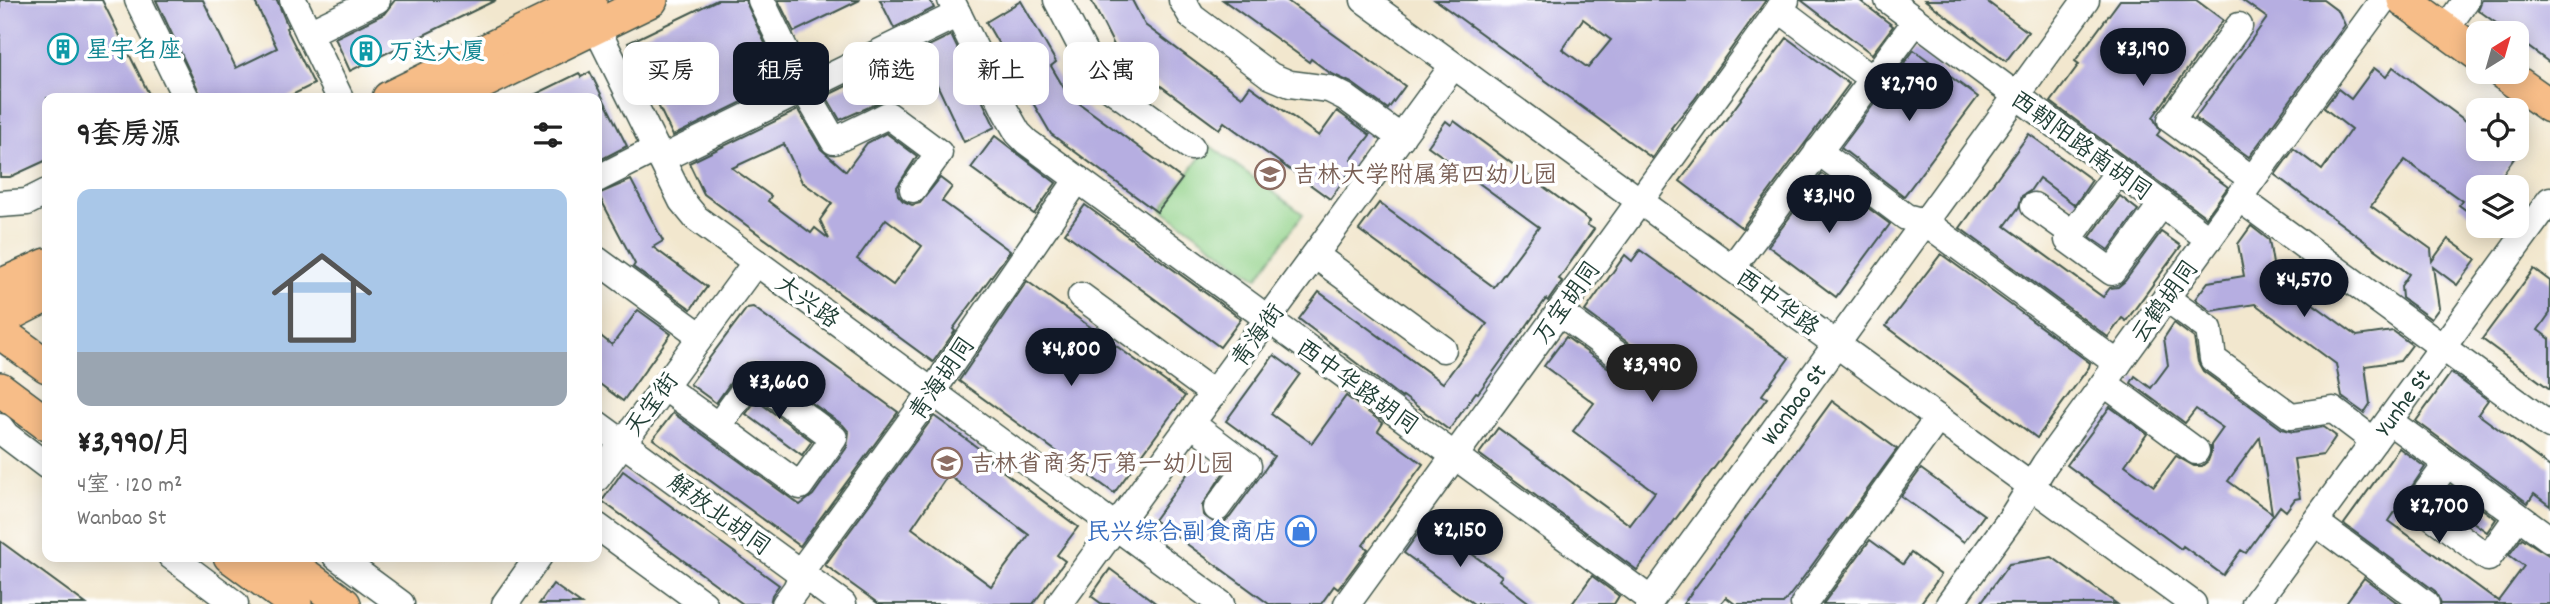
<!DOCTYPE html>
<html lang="zh">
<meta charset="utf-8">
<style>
:root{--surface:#fff;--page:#f6f6f6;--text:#222;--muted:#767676;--line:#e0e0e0;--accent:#111827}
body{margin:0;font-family:Dekko,"LXGW WenKai TC",sans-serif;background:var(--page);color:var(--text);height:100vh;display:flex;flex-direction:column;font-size:26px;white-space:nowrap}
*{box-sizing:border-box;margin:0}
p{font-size:23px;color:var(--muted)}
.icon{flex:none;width:38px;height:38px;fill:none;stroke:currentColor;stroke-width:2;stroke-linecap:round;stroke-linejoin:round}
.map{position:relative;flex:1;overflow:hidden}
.side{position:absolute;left:42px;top:93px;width:560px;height:469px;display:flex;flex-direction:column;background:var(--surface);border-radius:14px;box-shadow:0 4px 18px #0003}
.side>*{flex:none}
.top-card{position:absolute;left:623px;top:42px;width:665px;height:63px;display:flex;gap:14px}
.needle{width:46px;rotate:37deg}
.fabs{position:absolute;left:2466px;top:21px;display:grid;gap:14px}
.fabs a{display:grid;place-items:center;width:63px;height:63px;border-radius:14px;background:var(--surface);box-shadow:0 4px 18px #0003;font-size:35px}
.price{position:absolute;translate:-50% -60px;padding:0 16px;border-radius:24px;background:var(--accent);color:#fff;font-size:23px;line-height:46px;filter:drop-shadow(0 2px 4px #0008)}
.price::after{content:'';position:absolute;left:50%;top:42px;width:21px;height:16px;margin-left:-10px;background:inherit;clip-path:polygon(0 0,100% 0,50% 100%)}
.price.active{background:#222;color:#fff}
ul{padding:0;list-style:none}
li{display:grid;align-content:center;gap:14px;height:371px;padding:0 35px}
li+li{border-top:2px solid var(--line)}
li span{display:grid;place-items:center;height:217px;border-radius:14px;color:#555}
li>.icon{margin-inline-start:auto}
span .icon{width:126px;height:126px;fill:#fffc;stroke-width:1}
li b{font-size:30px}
h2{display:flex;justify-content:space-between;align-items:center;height:84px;padding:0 35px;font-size:30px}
.tag{padding:0 24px;border-radius:14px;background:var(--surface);box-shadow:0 4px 18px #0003;font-size:24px;line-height:63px}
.tag.active{background:var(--accent);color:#fff}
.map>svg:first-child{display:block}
</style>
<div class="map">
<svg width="2550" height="604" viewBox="0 0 2550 604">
<rect width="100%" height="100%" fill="#fff"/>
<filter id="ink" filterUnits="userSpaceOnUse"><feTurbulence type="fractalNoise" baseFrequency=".0143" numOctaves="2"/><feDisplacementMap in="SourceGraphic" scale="14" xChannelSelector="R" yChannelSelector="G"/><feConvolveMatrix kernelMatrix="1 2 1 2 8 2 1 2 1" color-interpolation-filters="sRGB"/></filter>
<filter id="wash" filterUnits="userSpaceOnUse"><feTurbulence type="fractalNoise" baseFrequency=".00686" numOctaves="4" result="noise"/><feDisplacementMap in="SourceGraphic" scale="28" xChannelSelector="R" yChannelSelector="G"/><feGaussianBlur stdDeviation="1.57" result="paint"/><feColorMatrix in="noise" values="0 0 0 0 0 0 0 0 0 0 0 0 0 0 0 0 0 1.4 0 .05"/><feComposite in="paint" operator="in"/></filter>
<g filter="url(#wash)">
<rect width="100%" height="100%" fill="#f2e7ce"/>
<polygon fill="#91d188" stroke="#58875e" stroke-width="2" points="1209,145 1303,214 1257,278 1162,209"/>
<g id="blocks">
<g fill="#b6aee1" fill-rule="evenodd">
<polygon points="0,0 102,0 151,98 47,98 47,160 10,177 0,177"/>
<polygon points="156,0 203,0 236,68 277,48 254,0 277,0 288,27 286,28 314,84 286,98 202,98"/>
<polygon points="395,0 496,0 350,71 335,38 384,14"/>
<polygon points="717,0 745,0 783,82 673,136 628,43"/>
<polygon points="778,0 860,0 794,32"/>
<polygon points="880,0 930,0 934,8 894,28"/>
<polygon points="1091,0 1132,0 1145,25 1242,97 1250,86 1319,136 1337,111 1370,135 1351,160 1356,163 1330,199 1224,122 1219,129 1119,55"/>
<polygon points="1223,0 1286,0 1405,86 1388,109 1352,83 1330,73 1311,59 1309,62"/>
<path d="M 1435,0 L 1766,0 L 1694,100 L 1671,128 L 1672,129 L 1652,158 ZM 1583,19 L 1611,40 L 1588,68 L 1562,49 Z"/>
<polygon points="1801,0 1859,0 1893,26 1872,54"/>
<polygon points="1925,0 1985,0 2028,32 2006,61"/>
<polygon points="2120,0 2196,0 2223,20 2153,117 2160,131 2157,135 2228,187 2206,217 2051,102 2079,64 2075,61"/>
<polygon points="2242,0 2323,0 2339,12 2345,25 2249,157 2195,118 2267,18"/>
<polygon points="2482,0 2550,0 2550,63 2516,38 2516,33 2510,33 2478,10"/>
<polygon points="1021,1 1056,62 1051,66 1068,95 1182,179 1157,212 1051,134 986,22"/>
<polygon points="951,35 995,127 964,142 934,78 840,120 826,96"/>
<polygon points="1787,38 1849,84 1742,228 1680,181"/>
<polygon points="1914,50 1978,97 1904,196 1841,148"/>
<polygon points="2393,67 2478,130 2478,149 2504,149 2515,157 2503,174 2520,187 2478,187 2478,219 2459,205 2462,201 2405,160 2371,206 2431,249 2432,261 2448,239 2476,259 2457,285 2433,267 2439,308 2431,319 2402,298 2401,286 2409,274 2275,175 2294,149 2322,170 2351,129 2324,108 2338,89 2351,99 2374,68 2386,77"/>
<polygon points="590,72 627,146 598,161 597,98 528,98 579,73 581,77"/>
<path d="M 798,110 L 821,149 L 846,171 L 867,143 L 886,133 L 917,156 L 897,187 L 898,195 L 903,201 L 912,205 L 920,203 L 940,178 L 952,187 L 942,201 L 1010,251 L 953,329 L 955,331 L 933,362 L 704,194 L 689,163 ZM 784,144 L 802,182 L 832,203 L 820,220 L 829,239 L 815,228 L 811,233 L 768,201 L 771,196 L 732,168 ZM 886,219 L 922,246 L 893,285 L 857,259 Z"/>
<polygon points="1446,121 1451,125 1454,121 1590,221 1587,225 1594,229 1559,279 1562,281 1548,301 1546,299 1478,393 1476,392 1449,430 1403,396 1402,398 1299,319 1319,292 1443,383 1487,324 1359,230 1379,203 1494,287 1539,227 1428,146"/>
<polygon points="2029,134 2092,180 2075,205 2039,178 2030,191 2022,196 2019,207 2005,226 2103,297 2110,288 2118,287 2125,281 2161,232 2181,246 2126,321 2122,318 2108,337 1960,228"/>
<polygon points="995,136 1056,183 1034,214 971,168"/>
<polygon points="1822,174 1890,224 1836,297 1768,246"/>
<polygon points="631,180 663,241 653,247 707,287 691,309 633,267 635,264 598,194"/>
<polygon points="2120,196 2138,210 2109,250 2090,237"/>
<polygon points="1085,205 1241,319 1220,347 1065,233"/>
<polygon points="2251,226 2269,240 2275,276 2357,336 2393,331 2412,345 2400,361 2365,366 2370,404 2364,413 2342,397 2336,364 2255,304 2211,311 2195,299 2208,282 2244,276 2238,244"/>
<polygon points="1640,250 1789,358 1762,395 1767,398 1637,570 1479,454 1498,428 1630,525 1655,492 1573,431 1594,403 1544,366 1566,337 1631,384 1646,386 1652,381 1656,372 1650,359 1585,311 1625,255 1632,261"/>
<polygon points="1941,254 2090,363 2089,367 2037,438 1886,326"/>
<polygon points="2534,269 2550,281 2550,313 2538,330 2550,339 2550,389 2482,339"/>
<polygon points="1027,281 1185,396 1114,493 959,381"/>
<polygon points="753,307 898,412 800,546 653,439 673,413 800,505 813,495 847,447 849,432 843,425 755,363 747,363 741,368 716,403 690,384 747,308"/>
<polygon points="638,310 671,334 623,401 597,382 597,333 612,345"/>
<path d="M 2174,323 L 2194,338 L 2198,362 L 2203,371 L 2282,429 L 2293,432 L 2324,427 L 2336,436 L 2323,455 L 2294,459 L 2300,498 L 2295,499 L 2286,511 L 2280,506 L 2246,553 L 2241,550 L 2223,575 L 2183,546 L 2181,549 L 2067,465 L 2110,407 L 2147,434 L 2125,465 L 2154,486 L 2176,456 L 2194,466 L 2202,466 L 2208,461 L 2211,453 L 2211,445 L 2223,428 L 2196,409 L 2185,423 L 2131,383 L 2135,376 L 2151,388 L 2168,365 L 2164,338 ZM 2260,437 L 2272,513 L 2228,481 Z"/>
<polygon points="1274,355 1300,374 1271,414 1312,443 1346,396 1383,423 1378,431 1423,464 1363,545 1368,549 1338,589 1334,586 1321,604 1269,604 1154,520 1201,455 1224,472 1202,506 1203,515 1215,523 1223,523 1230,517 1261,475 1274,456 1226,421"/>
<polygon points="2451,373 2488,400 2478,414 2550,467 2550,506 2534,494 2528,503 2416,421"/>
<polygon points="756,400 812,441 802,455 746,414"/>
<polygon points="1832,401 1897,449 1797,586 1783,604 1735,604 1726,597 1720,604 1683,604"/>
<path d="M 934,416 L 992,458 L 989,461 L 1078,527 L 1057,555 L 1065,561 L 1033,604 L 879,604 L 825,565 ZM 948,475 L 1029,535 L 991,586 L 912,528 Z"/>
<polygon points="2399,448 2425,467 2389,521 2498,601 2524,566 2509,555 2522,538 2550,556 2550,604 2441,604 2435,591 2344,524"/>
<polygon points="1921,469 1984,515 1964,542 1901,496"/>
<polygon points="623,471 779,585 772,595 770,604 743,604 602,501"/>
<polygon points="2451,486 2496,519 2487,532 2441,499"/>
<polygon points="1427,521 1502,576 1499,580 1531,604 1474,604 1404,553"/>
<polygon points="1870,540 1903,564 1911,553 1941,575 1920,604 1823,604"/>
<polygon points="0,541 86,604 0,604"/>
<polygon points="2052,557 2117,604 1980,604 2009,564"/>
<polygon points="1110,569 1157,604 1102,604 1091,596"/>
<polygon points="1592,576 1619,596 1614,604 1572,604"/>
<polygon points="2364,578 2399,604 2345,604"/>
<polygon points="553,584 581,604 539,604"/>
</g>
</g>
</g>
<g filter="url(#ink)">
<use href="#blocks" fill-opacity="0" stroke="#3f564b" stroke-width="2"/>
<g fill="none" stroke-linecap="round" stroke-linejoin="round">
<g stroke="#3f564b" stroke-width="29">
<g id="minor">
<polyline points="138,0 186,98"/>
<polyline points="293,0 340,98"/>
<polyline points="761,0 804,89 834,141 888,115 939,153 913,189"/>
<polyline points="951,0 1006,112 1018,133 1027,142 1651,600"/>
<polyline points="1057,0 1098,79 1191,147"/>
<polyline points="1182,0 1192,17 1271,76 1290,84 1329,89 1345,97 1401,138"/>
<polyline points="1364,0 2193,604"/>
<polyline points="1888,0 2209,239"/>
<polyline points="587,9 682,201 696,218 1221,604"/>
<polyline points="1779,9 1872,79"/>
<polyline points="2239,26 2171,120 2252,179"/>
<polyline points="2445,30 2466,0"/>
<polyline points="309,33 377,0"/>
<polyline points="1818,151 1906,217 1925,222 2118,364"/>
<polyline points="661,159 958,14"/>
<polyline points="2118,172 2068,240 2112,272 2162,204"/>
<polyline points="597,179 656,149"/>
<polyline points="2239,198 2550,426"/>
<polyline points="0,204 27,202 47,192"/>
<polyline points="2034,206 2072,233"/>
<polyline points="1315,255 1443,349"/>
<polyline points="597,260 701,336"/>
<polyline points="1732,268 1916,21"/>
<polyline points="1081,296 1214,394"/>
<polyline points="2166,298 2209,329 2213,359 2291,416 2333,410 2374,441"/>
<polyline points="1559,312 1640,371"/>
<polygon points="753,378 834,438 800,486 718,426"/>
<polyline points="2104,383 2196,451"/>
<polyline points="664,387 718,426"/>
<polyline points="2389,421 2550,539"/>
<polyline points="597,424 843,604"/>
<polyline points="1192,424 1248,466 1217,508"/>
<polyline points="0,427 6,435 47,466"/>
<polyline points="2447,464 2417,505 2488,558 2518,516"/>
<polyline points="597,478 756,262"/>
<polyline points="2315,522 2426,604"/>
<polyline points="597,526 704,604"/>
<polyline points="171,556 235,604"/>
<polyline points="336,556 401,604"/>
<polyline points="505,604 539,556"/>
<polyline points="785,604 796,589 807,563 932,392 1078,179"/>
<polyline points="1059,604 1453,66"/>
<polyline points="1347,604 1786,0"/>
<path id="s1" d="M 1648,604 L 2086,0"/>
<polyline points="1804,604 1938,418"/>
<polyline points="1949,604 2012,517 2045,464 2383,0"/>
<path id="s2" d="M 2255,604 L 2550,200"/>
</g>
</g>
<g stroke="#3f564b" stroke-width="36">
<g id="major">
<polyline points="2404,0 2478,54"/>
<polyline points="2502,72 2550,106"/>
<polyline points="389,98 590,0"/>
<polyline points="450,98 651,0"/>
<polyline points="0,286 47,265"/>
<polyline points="0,319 47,295"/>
<polyline points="0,332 47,366"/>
<polyline points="0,389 47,424"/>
<polyline points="230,556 295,604"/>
<polyline points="279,556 344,604"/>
</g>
</g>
<use href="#minor" stroke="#fff" stroke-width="26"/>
<use href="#major" stroke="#f7bd88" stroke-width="33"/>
</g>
</g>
<defs>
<g id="building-ring" transform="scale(1.575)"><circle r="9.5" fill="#fff" stroke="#0f9aa8" stroke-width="1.5"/><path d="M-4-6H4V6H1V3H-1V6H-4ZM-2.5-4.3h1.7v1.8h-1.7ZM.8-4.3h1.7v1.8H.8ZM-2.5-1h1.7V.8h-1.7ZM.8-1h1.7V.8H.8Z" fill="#0f9aa8"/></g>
<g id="school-ring" transform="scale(1.575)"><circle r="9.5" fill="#fff" stroke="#8d6e63" stroke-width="1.5"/><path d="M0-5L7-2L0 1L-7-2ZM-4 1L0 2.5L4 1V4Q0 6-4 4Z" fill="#8d6e63"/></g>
<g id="shop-ring" transform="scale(1.575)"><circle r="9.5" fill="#fff" stroke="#3f7fe0" stroke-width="1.5"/><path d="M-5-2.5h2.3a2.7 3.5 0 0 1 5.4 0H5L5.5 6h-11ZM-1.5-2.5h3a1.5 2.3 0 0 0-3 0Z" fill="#3f7fe0"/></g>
</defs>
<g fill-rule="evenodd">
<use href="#building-ring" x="63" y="49"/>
<use href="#building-ring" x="366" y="51"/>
<use href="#school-ring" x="1270" y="174"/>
<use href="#school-ring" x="947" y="463"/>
<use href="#shop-ring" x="1301" y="531"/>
</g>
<g text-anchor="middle" stroke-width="7" stroke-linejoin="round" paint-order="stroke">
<g font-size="24" fill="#0d838f" stroke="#fff" text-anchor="start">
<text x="86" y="57">星宇名座</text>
<text x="389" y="59">万达大厦</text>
</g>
<g font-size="24" fill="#1f3d34" stroke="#fff">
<text transform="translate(2082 145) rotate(36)" y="8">西朝阳路南胡同</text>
<text transform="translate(808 301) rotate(36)" y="8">大兴路</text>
<text transform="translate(2164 301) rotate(-54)" y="8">云鹤胡同</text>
<text transform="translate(1566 302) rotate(-54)" y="8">万宝胡同</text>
<text transform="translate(1778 302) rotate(36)" y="8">西中华路</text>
<text transform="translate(1257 335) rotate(-54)" y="8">青海街</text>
<text transform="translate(941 378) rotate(-55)" y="8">青海胡同</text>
<text transform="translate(1358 386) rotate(36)" y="8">西中华路胡同</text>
<text dy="8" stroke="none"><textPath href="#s2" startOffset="250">Yunhe St</textPath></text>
<text transform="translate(651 404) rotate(-54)" y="8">天宝街</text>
<text dy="8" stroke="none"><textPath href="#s1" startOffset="247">Wanbao St</textPath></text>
<text transform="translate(720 514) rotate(36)" y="8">解放北胡同</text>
</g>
<g font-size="24" fill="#785e54" stroke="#fff" text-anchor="start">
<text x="1293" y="182">吉林大学附属第四幼儿园</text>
<text x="970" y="471">吉林省商务厅第一幼儿园</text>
</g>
<g font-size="24" fill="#366cbe" stroke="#fff" text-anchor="end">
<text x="1278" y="539">民兴综合副食商店</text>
</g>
</g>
</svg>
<div class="fabs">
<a><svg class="needle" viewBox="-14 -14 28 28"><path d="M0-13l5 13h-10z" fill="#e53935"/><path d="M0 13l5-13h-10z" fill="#767676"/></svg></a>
<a><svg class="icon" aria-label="locate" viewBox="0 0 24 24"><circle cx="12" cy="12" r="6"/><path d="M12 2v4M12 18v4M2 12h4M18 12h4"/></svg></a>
<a><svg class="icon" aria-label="layers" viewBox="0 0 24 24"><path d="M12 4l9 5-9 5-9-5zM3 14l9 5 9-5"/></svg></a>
</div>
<b class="price" style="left:2143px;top:88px">¥3,190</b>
<b class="price" style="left:1909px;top:123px">¥2,790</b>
<b class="price" style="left:1829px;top:235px">¥3,140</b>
<b class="price" style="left:2304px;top:319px">¥4,570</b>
<b class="price" style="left:1071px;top:388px">¥4,800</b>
<b class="price active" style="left:1652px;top:404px">¥3,990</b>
<b class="price" style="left:779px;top:421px">¥3,660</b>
<b class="price" style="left:2439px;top:545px">¥2,700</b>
<b class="price" style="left:1460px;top:569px">¥2,150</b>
<div class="top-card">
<a class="tag">买房</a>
<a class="tag active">租房</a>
<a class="tag">筛选</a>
<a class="tag">新上</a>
<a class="tag">公寓</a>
</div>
<section class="side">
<h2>9套房源<svg class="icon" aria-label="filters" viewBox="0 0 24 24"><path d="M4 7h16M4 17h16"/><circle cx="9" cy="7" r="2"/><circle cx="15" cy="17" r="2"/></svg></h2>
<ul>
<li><span style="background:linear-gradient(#a9c7e8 75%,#9aa5b1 0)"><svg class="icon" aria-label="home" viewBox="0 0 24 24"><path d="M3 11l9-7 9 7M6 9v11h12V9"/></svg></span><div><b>¥3,990/月</b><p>4室 · 120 m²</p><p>Wanbao St</p></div></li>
</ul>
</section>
</div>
